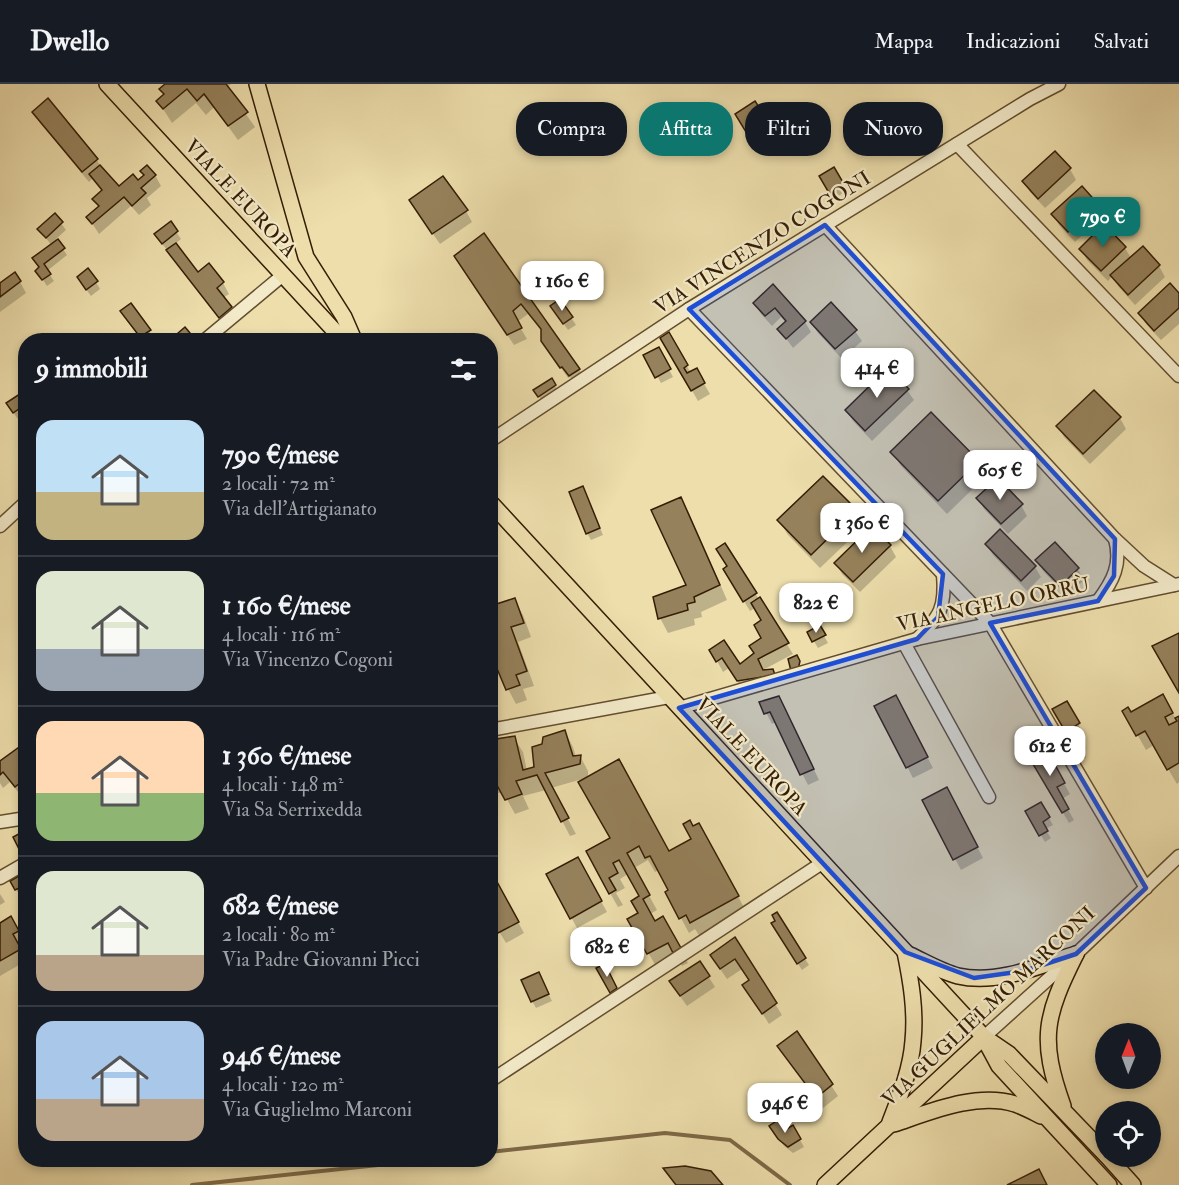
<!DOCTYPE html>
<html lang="it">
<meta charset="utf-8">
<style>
:root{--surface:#171b24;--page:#242831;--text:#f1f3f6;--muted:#9ea1a6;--line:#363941;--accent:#0f766e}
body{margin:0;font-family:"IM FELL Double Pica",serif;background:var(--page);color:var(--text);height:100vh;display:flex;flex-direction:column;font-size:22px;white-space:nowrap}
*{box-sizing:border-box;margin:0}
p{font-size:20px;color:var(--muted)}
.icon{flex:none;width:33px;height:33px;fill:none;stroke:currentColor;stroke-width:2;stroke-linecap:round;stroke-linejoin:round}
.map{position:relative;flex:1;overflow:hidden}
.drawer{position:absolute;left:18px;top:249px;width:480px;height:834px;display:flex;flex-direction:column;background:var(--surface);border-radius:24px;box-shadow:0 3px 9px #0003}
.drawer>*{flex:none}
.hud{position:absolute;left:516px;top:18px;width:570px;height:54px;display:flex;gap:12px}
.needle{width:39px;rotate:1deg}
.buttons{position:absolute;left:1095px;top:939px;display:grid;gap:12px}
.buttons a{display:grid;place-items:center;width:66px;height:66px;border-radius:50%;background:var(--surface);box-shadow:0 3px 9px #0003;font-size:30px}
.price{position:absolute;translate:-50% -51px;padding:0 14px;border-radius:12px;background:#fff;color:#222;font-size:20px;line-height:39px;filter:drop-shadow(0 2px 3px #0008)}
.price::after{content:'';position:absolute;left:50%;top:36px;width:18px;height:14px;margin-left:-9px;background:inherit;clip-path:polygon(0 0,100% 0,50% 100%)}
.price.selected{background:var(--accent);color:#fff}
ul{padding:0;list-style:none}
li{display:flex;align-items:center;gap:18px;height:150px;padding:0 18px}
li+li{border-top:2px solid var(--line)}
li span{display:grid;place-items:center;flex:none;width:168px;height:120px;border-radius:18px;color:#555}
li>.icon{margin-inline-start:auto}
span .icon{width:72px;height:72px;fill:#fffc;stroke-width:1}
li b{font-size:26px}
h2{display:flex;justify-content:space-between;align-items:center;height:72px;padding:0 18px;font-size:26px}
.chip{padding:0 21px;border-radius:24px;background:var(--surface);box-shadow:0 3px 9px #0003;font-size:21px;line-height:54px}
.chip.selected{background:var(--accent);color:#fff}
header{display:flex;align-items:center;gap:36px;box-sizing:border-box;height:84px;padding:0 30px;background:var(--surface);border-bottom:2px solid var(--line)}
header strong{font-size:28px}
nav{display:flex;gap:33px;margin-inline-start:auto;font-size:21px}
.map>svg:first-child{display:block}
</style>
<header>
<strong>Dwello</strong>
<nav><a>Mappa</a><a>Indicazioni</a><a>Salvati</a></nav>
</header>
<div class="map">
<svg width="1179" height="1101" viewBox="0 0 1179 1101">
<rect width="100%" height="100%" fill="#eddeac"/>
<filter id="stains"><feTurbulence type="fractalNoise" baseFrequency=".00333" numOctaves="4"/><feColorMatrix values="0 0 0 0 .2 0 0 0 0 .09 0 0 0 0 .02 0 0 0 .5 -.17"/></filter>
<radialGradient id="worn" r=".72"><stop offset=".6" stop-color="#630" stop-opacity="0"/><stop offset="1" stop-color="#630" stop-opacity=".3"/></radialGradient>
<g fill="#0003">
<polygon points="167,0 231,0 227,3 255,43 238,56 214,23 206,31 196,19 172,39 158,17 165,12 161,6"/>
<polygon points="755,19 769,43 751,54 737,31"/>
<polygon points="34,28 97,76 103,87 119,104 155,91 161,102 147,114 151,121 139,131 131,122 99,150 88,133 99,123 94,115 103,108 93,94 89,98 40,39"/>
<polygon points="1055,69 1070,85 1076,96 1045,124 1030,108 1024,97"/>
<polygon points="833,85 846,107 834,115 821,93"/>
<polygon points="1082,104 1097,121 1103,132 1075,158 1059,141 1053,131"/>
<polygon points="417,127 466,127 472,138 440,160"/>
<polygon points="55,131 66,146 56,155 67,171 47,187 54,197 47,202 37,187 52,162 39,145"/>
<polygon points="170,139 181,155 175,160 198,190 223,199 229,210 223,214 237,235 227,244 160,157"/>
<polygon points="484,151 579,285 585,296 576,301 570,293 568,294 550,268 542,248 528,230 517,238 527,255 514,261 462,183"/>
<polygon points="1125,164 1131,174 1143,164 1159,182 1165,193 1135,221 1118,202 1112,192 1108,197 1087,176 1081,165"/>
<polygon points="20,198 26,209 0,228 0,201"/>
<polygon points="96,198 100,205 91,212 82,200"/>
<polygon points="773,203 805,238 811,248 793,264 779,245 786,239 781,233 772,242 761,230 755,219"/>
<polygon points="1179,211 1179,240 1161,256 1146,240 1140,229"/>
<polygon points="560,217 576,241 568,246 556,229"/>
<polygon points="126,234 149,247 153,254 149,256 143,256"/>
<polygon points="811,238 855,247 862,257 842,275 818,249"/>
<polygon points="668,250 691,289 696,286 710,310 698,317 662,254"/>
<polygon points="658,265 673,293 661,299 646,272"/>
<polygon points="551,296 559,308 543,319 535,306"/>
<polygon points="907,306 914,316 872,357 853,337 847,327"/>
<polygon points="26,307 26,330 18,335 12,327"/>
<polygon points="1120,334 1126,345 1090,380 1064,353 1058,342"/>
<polygon points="892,368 978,378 986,392 947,430 901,382"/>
<polygon points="583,404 603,451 591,456 587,449"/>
<polygon points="978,414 1021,421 1027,432 1008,450 984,425"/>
<polygon points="681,415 689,429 727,516 701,528 702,533 694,535 695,541 668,549 660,534 688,502"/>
<polygon points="855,427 864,442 820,484 788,451 779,437"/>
<polygon points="986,460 1035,483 1041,493 1027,507 993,471"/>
<polygon points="725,461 793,570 759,588 779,598 780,601 744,608 729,584 723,588 711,566 739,582 755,569 763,554 763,536 755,524 750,527 725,486 728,483"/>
<polygon points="890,462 896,473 860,508 842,490 836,479"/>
<polygon points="1037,477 1078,485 1084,496 1067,512 1043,487"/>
<polygon points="514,516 523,531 531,553 518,558 534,602 523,605 527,616 516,620 508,605 497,544"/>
<polygon points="819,543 828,559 818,564 809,549"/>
<polygon points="1162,612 1176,635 1179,633 1179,698 1177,700 1154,661 1146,666 1124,627 1131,630"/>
<polygon points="761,619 785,625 819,696 808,701 776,638 772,640"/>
<polygon points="1066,619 1082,647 1077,649 1086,664 1082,666 1086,674 1083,675 1054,625"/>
<polygon points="876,623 901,623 933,684 913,694"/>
<polygon points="565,648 573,663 576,673 580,672 588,687 588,694 669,769 693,756 692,744 699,741 746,827 700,853 695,845 689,849 667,808 670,806 659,786 655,788 648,776 634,784 657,826 650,830 655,839 662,834 688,879 682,882 677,873 657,884 629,835 640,829 641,813 628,790 620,795 625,804 616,809 623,821 618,823 610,809 588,768 612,755 579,696 551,704 576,750 570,752 546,706 523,712 529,725 515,730 503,708 490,711 490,658 514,654 523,668 527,687 536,684 544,661"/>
<polygon points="26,667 26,710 22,713 10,698 3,704 0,699 0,679"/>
<polygon points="1046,668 1070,710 1062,715 1074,736 1069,739 1032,676"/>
<polygon points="924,716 953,716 983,774 961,786"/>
<polygon points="1041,720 1053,741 1045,745 1051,754 1045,758 1027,728"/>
<polygon points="578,775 607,828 577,844 548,791"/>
<polygon points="490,787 524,849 506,859 490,832"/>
<polygon points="26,790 26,823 12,798"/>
<polygon points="0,810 5,818 0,821"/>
<polygon points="776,830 809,881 802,886 777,847"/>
<polygon points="10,834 24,858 17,862 26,877 0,892 0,840"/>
<polygon points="734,855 782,931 769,940 751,911 750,897 742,885 727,895 718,882"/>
<polygon points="700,879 715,903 687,922 677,908"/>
<polygon points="542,897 552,917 536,924 532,917"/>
<polygon points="797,949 838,1012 823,1024 786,973"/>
<polygon points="793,1043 804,1063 793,1069 784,1062 775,1049 785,1048"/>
</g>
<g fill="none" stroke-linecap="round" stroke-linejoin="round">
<g stroke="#7e6947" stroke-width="4">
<polyline points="490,1068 665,1049 730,1056 790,1101"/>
<polyline points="192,1101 425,1076"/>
</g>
</g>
<g fill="#95815b" stroke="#351d04" stroke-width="1.5">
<polygon points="165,0 226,0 248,28 228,42 204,10 197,17 187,5 163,25 156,17 164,10 159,5"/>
<polygon points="48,14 98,75 82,88 32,28"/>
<polygon points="755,17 767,35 746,48 735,30"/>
<polygon points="1055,67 1071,84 1038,115 1022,97"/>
<polygon points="100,81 119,102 133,90 138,96 144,91 140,87 147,81 156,91 141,104 146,109 132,122 124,113 92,140 86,133 99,122 92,115 102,106 89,90"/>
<polygon points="834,83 844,100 829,109 819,92"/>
<polygon points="443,92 468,126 432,150 409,116"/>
<polygon points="1082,102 1098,120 1068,148 1051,130"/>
<polygon points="55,129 63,138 46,154 37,145"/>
<polygon points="171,137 178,147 162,160 154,150"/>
<polygon points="1104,140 1126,163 1101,187 1079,165"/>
<polygon points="484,149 580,285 569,292 562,283 560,284 541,257 541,245 521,220 513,227 522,244 507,251 454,172"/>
<polygon points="58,155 65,164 44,180 51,190 42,196 35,187 39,183 32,174"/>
<polygon points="176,159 198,188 209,179 224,198 217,204 232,223 219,234 166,166"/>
<polygon points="1143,162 1160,181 1128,211 1110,191"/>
<polygon points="88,184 98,197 86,206 77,193"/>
<polygon points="15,188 21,197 0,213 0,199"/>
<polygon points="1170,199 1179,209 1179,224 1154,247 1138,229"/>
<polygon points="773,200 806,237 786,255 777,245 786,237 775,224 765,232 753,219"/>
<polygon points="560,215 573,233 563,240 550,222"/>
<polygon points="831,218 857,246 835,265 810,238"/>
<polygon points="131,219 151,246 140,253 120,227"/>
<polygon points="185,243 195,255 193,256 170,256"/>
<polygon points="669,248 688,281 684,284 687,289 697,284 705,299 691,307 660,254"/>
<polygon points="659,263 671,285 655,294 643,271"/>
<polygon points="888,284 909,305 865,347 845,326"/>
<polygon points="552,294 556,301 538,313 533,306"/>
<polygon points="26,306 26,320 13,329 6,319"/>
<polygon points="1094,306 1121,333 1083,370 1056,342"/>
<polygon points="931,328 979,377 938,417 890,368"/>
<polygon points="823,392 857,426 811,471 777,436"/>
<polygon points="998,394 1023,420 1001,440 976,414"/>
<polygon points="583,402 600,444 586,450 569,408"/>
<polygon points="681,413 720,501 694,513 695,518 687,520 688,526 658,535 653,513 686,501 651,426"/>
<polygon points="872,442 891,461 853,498 834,479"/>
<polygon points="1000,445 1036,482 1021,497 985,460"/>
<polygon points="1055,458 1079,484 1060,502 1035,476"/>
<polygon points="725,459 757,509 743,518 723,485 727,482 716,465"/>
<polygon points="760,513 789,559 758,575 763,586 773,585 775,591 737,597 722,574 716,578 709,566 724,556 740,580 754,569 749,562 761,554 754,541 761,536 751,519"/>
<polygon points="515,514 524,539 511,543 527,587 516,591 520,601 506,606 490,568 490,545 495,543 490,531 490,522"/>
<polygon points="820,541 826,551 812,558 807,548"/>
<polygon points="1179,549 1179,609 1152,562"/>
<polygon points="797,571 800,577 798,586 791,587 788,575"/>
<polygon points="1163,610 1173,629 1165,633 1169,641 1177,637 1175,634 1179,632 1179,679 1167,686 1145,647 1136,652 1122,627 1128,623 1131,628"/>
<polygon points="896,611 928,673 906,684 874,622"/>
<polygon points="779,612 814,685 800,691 770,628 764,630 759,618"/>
<polygon points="1067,617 1080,639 1075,642 1083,657 1079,659 1083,666 1078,669 1052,625"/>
<polygon points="565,646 573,672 581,671 580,680 545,689 569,734 561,738 537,691 516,697 522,710 505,716 493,694 490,695 490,656 515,652 523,686 534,683 532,663 542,660 543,653"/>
<polygon points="22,661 26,665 26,694 15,703 3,688 0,691 0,677"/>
<polygon points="1047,666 1065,699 1057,703 1069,725 1062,729 1030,675"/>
<polygon points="619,675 669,767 691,755 683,740 690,736 693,742 699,739 739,812 690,839 686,831 679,835 665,808 668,806 650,772 645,774 639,762 627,769 650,811 643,815 655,837 663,832 681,864 673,869 668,859 647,870 627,835 638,829 631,817 639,812 619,776 613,779 618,789 609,794 616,806 609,810 586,767 610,754 578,698"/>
<polygon points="947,703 978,763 953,776 922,716"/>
<polygon points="1041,718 1050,733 1043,738 1048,747 1039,752 1025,727"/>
<polygon points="26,746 26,767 21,769 13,753"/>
<polygon points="578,773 602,817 570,835 546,790"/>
<polygon points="490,785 519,838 498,849 490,835"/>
<polygon points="26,788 26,826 21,818 25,816 19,804 15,806 10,797"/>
<polygon points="777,828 806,874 797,880 771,839 775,837 772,831"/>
<polygon points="11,832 19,847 13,850 21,865 0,877 0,839"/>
<polygon points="735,853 777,919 762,930 742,901 749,896 735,875 720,885 710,871"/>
<polygon points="700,877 710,892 680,912 669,897"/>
<polygon points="605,880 617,904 610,909 596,884"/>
<polygon points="539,888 549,910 531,918 521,896"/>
<polygon points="797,947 833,1000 816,1014 777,962"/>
<polygon points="778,1036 785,1046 793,1041 801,1055 788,1063 778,1055 769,1042"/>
<polygon points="685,1082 711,1087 723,1101 676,1101 663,1084"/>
<polygon points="1039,1085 1047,1101 1007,1101"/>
</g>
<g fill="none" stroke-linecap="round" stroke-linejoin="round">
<g stroke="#634d2e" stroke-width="15">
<g id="minor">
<polyline points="957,60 1179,292"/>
<polyline points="825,141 1115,455 1144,482 1174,501"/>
<polyline points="689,225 990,539 1146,804"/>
<polyline points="205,256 283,191"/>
<polyline points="490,357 689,225 1030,15 1059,0"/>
<polyline points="0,442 26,418"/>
<path d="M 1098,517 C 1113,497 1122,480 1115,455"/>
<path d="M 917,555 C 940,533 946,523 943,490"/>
<polyline points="904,559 989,713"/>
<polyline points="679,624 917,555 1179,500"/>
<polyline points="490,646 669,613"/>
<polyline points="0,738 26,734"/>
<polyline points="0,794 26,779"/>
<polyline points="984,953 1076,870 1179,772"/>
<polyline points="490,997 822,779"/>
</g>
</g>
<g stroke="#351d04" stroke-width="18">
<g id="major">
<polyline points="107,0 343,256"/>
<polyline points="257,0 306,173 344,233 354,256"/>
<polyline points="490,418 984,953 1009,970 1106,1071"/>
<path d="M 910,871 C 925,878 942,888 958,892 C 997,901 1039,882 1076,870"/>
<polyline points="985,956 999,982 1109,1101"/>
<path d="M 1063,1022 C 1039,955 1045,932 1076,870"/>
<path d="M 890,1038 C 900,1012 911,985 913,957 C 916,927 911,897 905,868"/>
<path d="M 894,1040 C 930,1028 976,1008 1015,1020 C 1024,1023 1033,1028 1041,1032"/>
<polyline points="1107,1072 1133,1101"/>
<polyline points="825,1101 984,953"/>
</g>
</g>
<use href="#minor" stroke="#f3eac9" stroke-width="12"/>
<use href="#major" stroke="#eddeac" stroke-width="15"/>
</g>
<path fill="#1d4ed8" fill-opacity="0.2" stroke="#1d4ed8" stroke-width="4.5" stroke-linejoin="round" d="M 825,141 L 1115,455 L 1114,492 L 1098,517 L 990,539 L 1146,804 L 1076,870 L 1024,887 L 974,894 L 905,868 L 679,624 L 917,555 L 938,533 L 943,490 L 689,225 Z"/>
<g text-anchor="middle" stroke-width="4.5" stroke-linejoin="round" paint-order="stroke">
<g font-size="20" fill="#351d04" stroke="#f3eac9">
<text transform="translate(241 114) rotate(47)" y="7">VIALE EUROPA</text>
<text transform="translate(762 158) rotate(-32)" y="7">VIA VINCENZO COGONI</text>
<text transform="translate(993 520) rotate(-12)" y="7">VIA ANGELO ORRÙ</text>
<text transform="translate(752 672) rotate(47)" y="7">VIALE EUROPA</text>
<text transform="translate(988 922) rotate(-43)" y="7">VIA GUGLIELMO MARCONI</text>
</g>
</g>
<rect width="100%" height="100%" filter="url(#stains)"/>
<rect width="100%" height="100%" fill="url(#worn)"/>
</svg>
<div class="buttons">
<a><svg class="needle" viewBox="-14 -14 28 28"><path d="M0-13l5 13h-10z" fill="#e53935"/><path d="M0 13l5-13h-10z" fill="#9ea1a6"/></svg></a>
<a><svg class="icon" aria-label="locate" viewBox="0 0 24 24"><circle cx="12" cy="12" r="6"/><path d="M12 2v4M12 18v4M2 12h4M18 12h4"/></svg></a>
</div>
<b class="price selected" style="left:1103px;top:164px">790 €</b>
<b class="price" style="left:562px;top:228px">1 160 €</b>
<b class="price" style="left:877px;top:315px">414 €</b>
<b class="price" style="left:1000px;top:417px">605 €</b>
<b class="price" style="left:862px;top:470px">1 360 €</b>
<b class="price" style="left:816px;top:550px">822 €</b>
<b class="price" style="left:1050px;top:693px">612 €</b>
<b class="price" style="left:607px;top:894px">682 €</b>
<b class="price" style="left:785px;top:1050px">946 €</b>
<div class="hud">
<a class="chip">Compra</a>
<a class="chip selected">Affitta</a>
<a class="chip">Filtri</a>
<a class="chip">Nuovo</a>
</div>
<section class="drawer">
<h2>9 immobili<svg class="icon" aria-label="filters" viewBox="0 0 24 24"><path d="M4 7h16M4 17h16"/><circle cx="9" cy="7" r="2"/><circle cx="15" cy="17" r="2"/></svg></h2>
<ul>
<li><span style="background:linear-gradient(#bfe0f5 60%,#c2b280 0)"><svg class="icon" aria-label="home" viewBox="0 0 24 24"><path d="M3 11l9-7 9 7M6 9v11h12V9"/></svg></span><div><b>790 €/mese</b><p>2 locali · 72 m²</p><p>Via dell'Artigianato</p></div></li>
<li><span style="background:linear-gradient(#dfe7d0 65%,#9aa5b1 0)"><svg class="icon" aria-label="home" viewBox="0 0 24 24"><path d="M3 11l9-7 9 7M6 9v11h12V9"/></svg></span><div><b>1 160 €/mese</b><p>4 locali · 116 m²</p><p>Via Vincenzo Cogoni</p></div></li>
<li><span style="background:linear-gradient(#ffd9b3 60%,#8fb573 0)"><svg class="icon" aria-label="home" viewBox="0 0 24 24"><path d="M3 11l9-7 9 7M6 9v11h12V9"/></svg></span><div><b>1 360 €/mese</b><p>4 locali · 148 m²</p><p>Via Sa Serrixedda</p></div></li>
<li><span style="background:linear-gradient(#dfe7d0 70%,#b9a48a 0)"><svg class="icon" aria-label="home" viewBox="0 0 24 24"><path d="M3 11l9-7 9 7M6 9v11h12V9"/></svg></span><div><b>682 €/mese</b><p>2 locali · 80 m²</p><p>Via Padre Giovanni Picci</p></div></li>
<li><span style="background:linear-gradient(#a9c7e8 65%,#b9a48a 0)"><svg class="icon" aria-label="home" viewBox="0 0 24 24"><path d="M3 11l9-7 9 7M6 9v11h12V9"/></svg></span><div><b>946 €/mese</b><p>4 locali · 120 m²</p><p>Via Guglielmo Marconi</p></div></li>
</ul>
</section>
</div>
